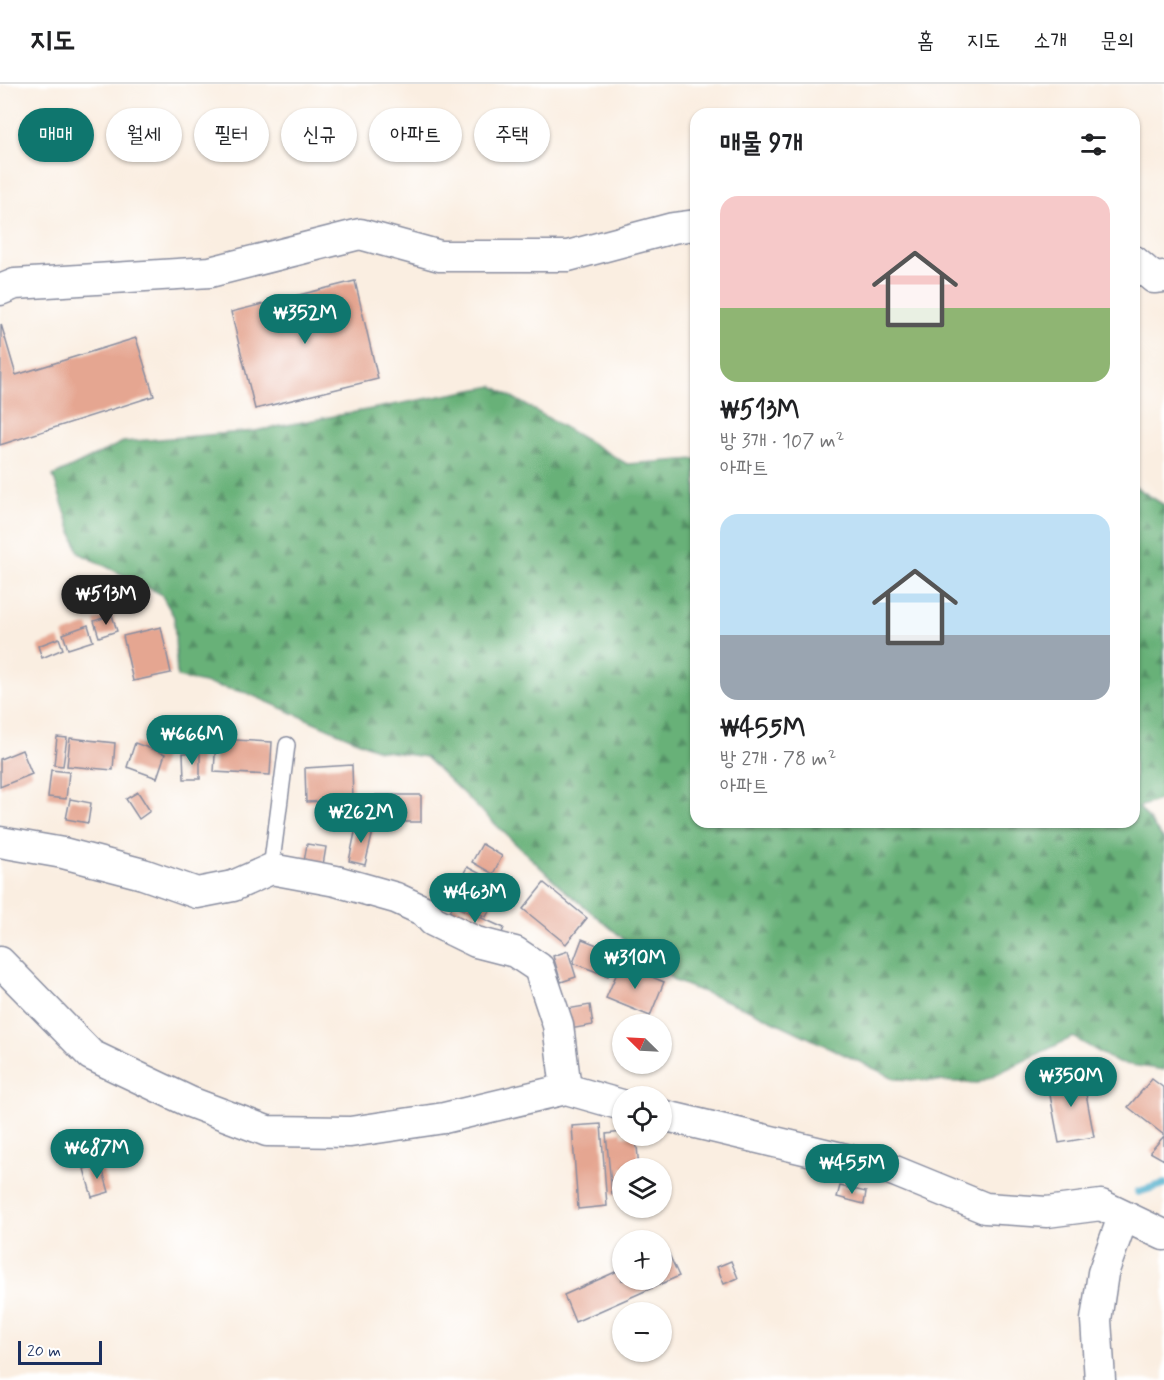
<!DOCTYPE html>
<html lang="ko">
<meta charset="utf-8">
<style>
:root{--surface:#fff;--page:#f2f2f2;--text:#202124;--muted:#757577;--line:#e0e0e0;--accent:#0f766e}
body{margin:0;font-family:Mynerve,"Poor Story",sans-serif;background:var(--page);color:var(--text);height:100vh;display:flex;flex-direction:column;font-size:22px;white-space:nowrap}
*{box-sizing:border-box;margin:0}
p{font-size:20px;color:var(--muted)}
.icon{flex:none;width:33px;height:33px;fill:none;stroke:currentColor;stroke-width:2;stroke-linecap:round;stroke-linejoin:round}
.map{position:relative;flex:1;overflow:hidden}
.drawer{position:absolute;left:690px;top:24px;width:450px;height:720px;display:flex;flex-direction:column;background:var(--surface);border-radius:18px;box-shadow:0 2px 4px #0004}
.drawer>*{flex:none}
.banner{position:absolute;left:18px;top:24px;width:570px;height:54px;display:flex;gap:12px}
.needle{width:39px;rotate:294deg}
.tools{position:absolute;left:612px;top:930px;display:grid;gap:12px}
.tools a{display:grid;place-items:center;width:60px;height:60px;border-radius:50%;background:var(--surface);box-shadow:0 2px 4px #0004;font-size:30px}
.scale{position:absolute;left:18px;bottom:15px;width:84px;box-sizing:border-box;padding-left:6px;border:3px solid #1b2f5e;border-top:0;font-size:16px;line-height:21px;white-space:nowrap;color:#1b2f5e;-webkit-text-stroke:4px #fff;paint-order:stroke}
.price{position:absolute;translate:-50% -51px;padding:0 14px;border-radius:21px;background:var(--accent);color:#fff;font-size:20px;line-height:39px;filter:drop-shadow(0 2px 3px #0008)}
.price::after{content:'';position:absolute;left:50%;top:36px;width:18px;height:14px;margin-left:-9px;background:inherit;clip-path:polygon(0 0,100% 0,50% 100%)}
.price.selected{background:#222;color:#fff}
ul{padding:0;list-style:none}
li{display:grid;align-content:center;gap:12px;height:318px;padding:0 30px}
li span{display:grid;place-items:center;height:186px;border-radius:18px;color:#555}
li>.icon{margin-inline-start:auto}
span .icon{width:108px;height:108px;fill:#fffc;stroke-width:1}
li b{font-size:26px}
h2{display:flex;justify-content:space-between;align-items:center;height:72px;padding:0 30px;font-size:26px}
.tag{padding:0 21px;border-radius:27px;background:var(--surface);box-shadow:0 2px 4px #0004;font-size:21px;line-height:54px}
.tag.selected{background:var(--accent);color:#fff}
header{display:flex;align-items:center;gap:36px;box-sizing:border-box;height:84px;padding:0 30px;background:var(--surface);border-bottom:2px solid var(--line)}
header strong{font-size:28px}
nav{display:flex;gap:33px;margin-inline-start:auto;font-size:21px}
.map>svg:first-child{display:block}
</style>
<header>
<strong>지도</strong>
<nav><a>홈</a><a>지도</a><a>소개</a><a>문의</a></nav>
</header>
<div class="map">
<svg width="1164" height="1296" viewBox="0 0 1164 1296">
<defs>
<pattern id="forest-firs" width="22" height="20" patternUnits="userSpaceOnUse" patternTransform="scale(1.5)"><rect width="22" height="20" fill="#68b178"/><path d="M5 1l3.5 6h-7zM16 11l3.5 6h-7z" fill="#559066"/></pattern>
</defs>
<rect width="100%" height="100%" fill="#fff"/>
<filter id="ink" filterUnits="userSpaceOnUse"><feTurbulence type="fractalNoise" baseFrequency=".0167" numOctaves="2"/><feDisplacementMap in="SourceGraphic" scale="12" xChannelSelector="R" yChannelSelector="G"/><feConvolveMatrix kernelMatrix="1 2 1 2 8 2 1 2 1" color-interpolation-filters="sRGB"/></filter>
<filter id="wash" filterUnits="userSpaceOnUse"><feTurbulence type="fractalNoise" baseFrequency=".008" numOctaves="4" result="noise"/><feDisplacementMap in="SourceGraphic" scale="24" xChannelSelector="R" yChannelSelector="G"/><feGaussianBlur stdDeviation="1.35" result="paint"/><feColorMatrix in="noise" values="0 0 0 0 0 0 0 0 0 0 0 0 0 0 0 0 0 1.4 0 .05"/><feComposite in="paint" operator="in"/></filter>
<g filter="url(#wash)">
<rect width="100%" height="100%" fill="#faeee1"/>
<polygon fill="url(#forest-firs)" stroke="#42706b" stroke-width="1.5" points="493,302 627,380 696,375 696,738 1134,738 1134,402 1164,421 1164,714 1139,723 1164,756 1164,986 1118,979 1073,953 978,999 896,995 752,927 675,897 563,805 425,673 378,666 247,609 177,593 174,533 161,510 79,469 53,392 123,358 255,347"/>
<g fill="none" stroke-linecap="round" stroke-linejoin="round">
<polyline stroke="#4aabc9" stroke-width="8" points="1138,1108 1164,1100"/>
</g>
<g id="blocks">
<g fill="#e5a691">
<polygon points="355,197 378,295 255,325 231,228"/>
<polygon points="1,240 16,291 136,254 154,312 0,361"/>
<polygon points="112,531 117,547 99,553 94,537"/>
<polygon points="88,541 93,557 68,565 63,550"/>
<polygon points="161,543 171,589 133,597 123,552"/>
<polygon points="59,554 63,565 42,574 38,562"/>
<polygon points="57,653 67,654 63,682 54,681"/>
<polygon points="70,654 115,659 113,686 67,682"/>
<polygon points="216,655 272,658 270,691 214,688"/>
<polygon points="135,659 165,670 157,694 127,683"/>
<polygon points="22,666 32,690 0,703 0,675"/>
<polygon points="183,669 200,669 200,695 184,695"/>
<polygon points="352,681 353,716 306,718 305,684"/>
<polygon points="51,686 69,688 66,715 48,713"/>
<polygon points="138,708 150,727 139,735 126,715"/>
<rect x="376" y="711" width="45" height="27"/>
<polygon points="70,715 91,719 88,739 66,735"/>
<polygon points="357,739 374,743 365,781 349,777"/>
<polygon points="307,760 326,763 322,787 303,784"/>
<polygon points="482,760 502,772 493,790 472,778"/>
<polygon points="467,783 502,801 486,833 451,815"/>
<polygon points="544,799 587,834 566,860 523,825"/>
<polygon points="453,821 504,844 498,859 446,837"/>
<polygon points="582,855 617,869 608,892 573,879"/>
<polygon points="568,867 576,893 561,898 553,872"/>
<polygon points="621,880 664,898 650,932 606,914"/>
<polygon points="590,921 593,941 570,945 567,925"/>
<polygon points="1082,988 1094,1053 1059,1059 1047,995"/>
<polygon points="1152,995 1164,1004 1164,1051 1128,1023"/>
<polygon points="601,1040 607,1122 578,1125 572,1042"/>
<polygon points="622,1048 622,1052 636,1052 639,1084 622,1084 622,1109 612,1110 606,1050"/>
<polygon points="1164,1052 1164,1076 1150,1068"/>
<polygon points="101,1080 109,1108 92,1113 84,1085"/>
<polygon points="840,1102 866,1108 864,1120 837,1113"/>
<polygon points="667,1166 679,1192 575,1238 564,1211 622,1185 622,1196 662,1196 662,1168"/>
<polygon points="731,1177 738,1194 724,1200 717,1183"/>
</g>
</g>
</g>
<g filter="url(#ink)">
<use href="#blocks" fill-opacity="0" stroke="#8a8ea0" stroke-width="1.5"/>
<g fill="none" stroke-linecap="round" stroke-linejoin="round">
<g stroke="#8a8ea0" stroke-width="18">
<polyline id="lane" points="271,785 287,661"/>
</g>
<g stroke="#8a8ea0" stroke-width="33">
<g id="street">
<polyline points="1134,177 1154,194 1164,193"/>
<polyline points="0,206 15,200 210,188 360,150 440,172 568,172 673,144 696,141"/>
<polyline points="0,758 63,769 143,790 197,809 233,802 271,785 336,797 396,814 424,827 433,837 476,858 515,868 539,884 558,941 566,1005"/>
<polyline points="0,878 91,971 190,1018 267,1047 350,1048 444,1034 566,1005 622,1021"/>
<polyline points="662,1031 892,1086 985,1124 1047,1128 1101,1121 1164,1151"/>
<polyline points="1100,1296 1096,1236 1103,1189 1123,1133"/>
</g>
</g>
<use href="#lane" stroke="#fff" stroke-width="15"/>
<use href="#street" stroke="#fff" stroke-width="30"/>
</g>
</g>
</svg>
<div class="tools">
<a><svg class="needle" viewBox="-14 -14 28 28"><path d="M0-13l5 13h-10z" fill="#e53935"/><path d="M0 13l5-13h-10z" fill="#757577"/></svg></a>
<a><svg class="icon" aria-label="locate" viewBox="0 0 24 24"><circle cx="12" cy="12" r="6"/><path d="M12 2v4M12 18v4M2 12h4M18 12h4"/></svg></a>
<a><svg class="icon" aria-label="layers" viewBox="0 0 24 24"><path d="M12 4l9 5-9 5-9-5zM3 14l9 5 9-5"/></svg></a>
<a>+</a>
<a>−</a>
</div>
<div class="scale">20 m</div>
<b class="price" style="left:305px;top:261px">₩352M</b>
<b class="price selected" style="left:106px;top:542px">₩513M</b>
<b class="price" style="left:192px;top:682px">₩666M</b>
<b class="price" style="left:361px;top:760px">₩262M</b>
<b class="price" style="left:475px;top:840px">₩463M</b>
<b class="price" style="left:635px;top:906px">₩310M</b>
<b class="price" style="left:1071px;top:1024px">₩350M</b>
<b class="price" style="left:97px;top:1096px">₩687M</b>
<b class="price" style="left:852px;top:1111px">₩455M</b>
<div class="banner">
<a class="tag selected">매매</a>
<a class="tag">월세</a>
<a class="tag">필터</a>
<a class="tag">신규</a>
<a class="tag">아파트</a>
<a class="tag">주택</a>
</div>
<section class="drawer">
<h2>매물 9개<svg class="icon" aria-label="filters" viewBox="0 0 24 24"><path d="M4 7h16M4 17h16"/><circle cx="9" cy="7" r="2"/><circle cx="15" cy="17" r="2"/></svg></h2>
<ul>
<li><span style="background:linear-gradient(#f6c9c9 60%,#8fb573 0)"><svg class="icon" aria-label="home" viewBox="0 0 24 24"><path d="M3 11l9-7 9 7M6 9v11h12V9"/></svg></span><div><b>₩513M</b><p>방 3개 · 107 m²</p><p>아파트</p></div></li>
<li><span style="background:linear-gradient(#bfe0f5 65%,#9aa5b1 0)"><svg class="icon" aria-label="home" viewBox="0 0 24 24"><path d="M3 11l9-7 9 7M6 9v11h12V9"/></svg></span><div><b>₩455M</b><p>방 2개 · 78 m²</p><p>아파트</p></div></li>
</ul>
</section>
</div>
